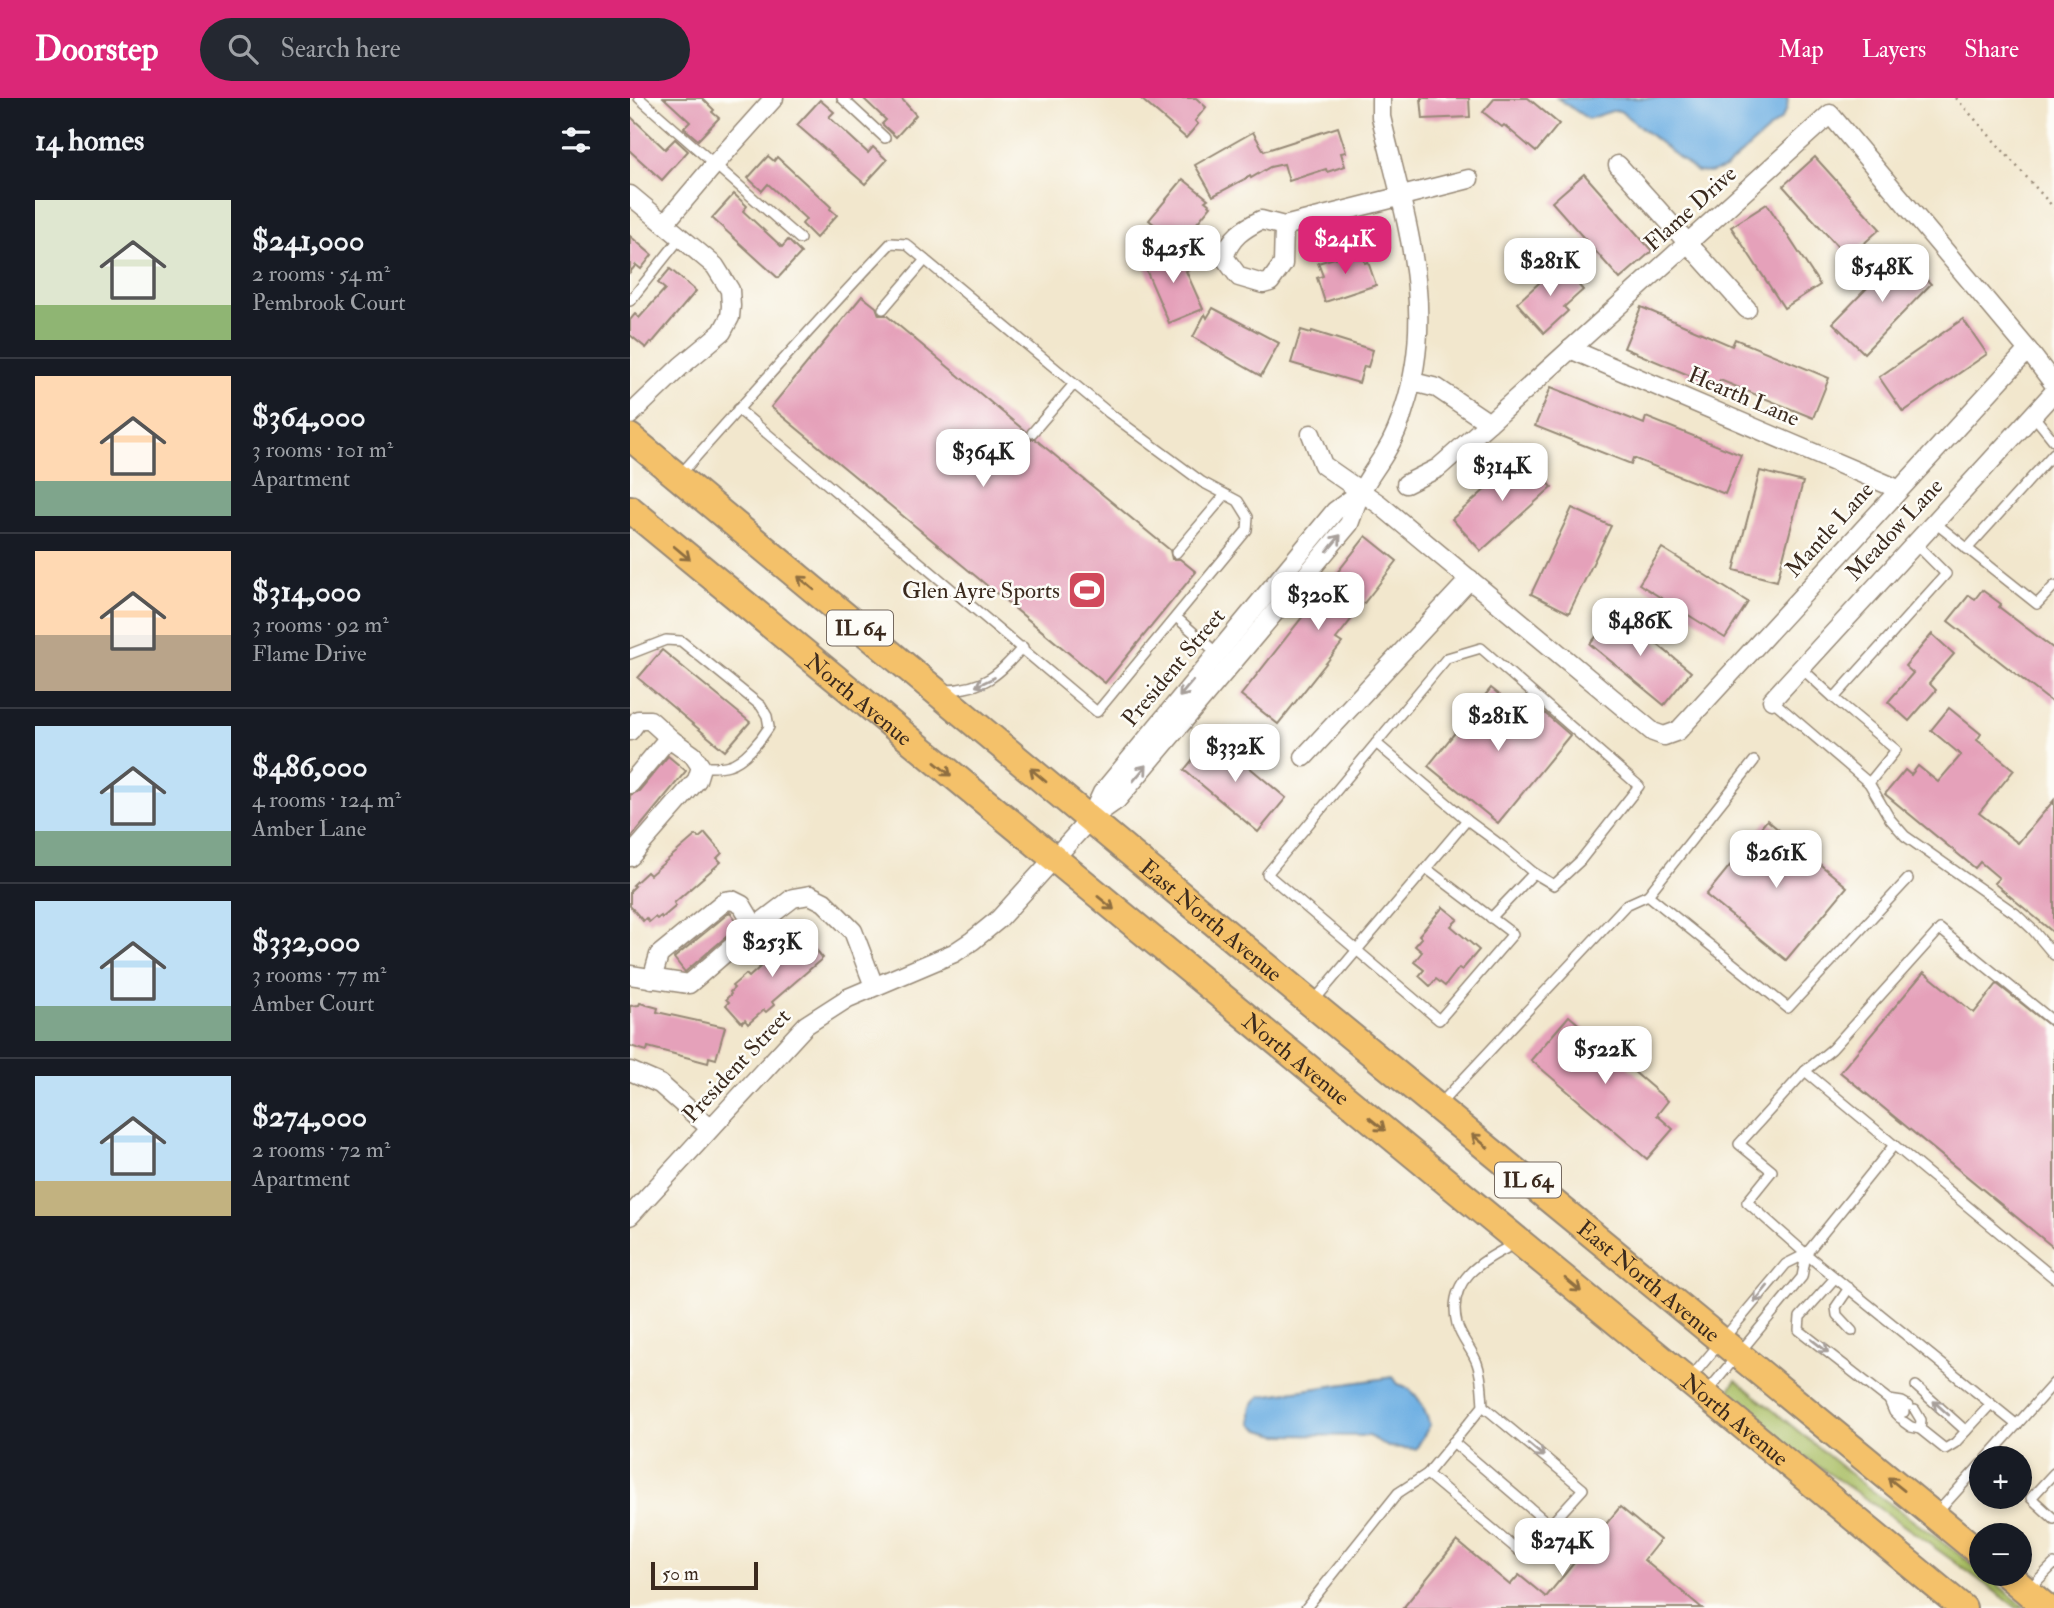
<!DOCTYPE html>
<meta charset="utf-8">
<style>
:root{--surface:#171b24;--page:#242831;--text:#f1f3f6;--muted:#9ea1a6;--line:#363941;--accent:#db2777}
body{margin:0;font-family:"IM FELL Double Pica",serif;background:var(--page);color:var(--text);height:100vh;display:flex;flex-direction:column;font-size:26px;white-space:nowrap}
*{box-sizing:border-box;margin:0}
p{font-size:23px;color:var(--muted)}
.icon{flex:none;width:38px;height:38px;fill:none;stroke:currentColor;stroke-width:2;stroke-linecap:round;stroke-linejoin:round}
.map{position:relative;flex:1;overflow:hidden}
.side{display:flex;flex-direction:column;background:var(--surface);width:630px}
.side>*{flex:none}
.tools{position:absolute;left:1339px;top:1348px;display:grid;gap:14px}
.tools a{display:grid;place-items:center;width:63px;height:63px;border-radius:50%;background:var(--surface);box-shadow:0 4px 10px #0003;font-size:35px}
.scale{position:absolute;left:21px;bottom:18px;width:107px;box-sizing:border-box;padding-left:7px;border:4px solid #3b2a1e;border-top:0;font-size:19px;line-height:24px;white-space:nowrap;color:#3b2a1e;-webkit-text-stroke:5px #fdfcf7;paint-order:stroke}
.price{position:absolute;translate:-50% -60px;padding:0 16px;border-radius:14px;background:#fff;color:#222;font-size:23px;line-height:46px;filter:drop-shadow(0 2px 4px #0008)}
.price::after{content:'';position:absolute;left:50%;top:42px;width:21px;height:16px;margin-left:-10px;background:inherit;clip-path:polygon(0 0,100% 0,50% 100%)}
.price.active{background:var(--accent);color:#fff}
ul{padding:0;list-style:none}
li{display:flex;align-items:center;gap:21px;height:175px;padding:0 35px}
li+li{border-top:2px solid var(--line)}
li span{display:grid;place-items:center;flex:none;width:196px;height:140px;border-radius:0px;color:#555}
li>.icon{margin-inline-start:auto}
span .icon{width:84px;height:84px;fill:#fffc;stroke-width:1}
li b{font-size:30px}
h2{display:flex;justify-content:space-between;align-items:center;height:84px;padding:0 35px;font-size:30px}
header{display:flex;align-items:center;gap:42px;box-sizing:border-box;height:98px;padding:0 35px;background:var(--accent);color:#fff}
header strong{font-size:33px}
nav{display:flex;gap:38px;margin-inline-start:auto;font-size:24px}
.search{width:490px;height:63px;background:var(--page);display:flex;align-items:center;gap:18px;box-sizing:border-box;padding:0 24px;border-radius:38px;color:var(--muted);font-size:26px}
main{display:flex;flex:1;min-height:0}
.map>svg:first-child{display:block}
</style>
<header>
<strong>Doorstep</strong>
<div class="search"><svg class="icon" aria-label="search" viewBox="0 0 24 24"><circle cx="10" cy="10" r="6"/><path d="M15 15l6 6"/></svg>Search here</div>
<nav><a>Map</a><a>Layers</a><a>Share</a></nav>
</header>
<main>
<section class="side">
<h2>14 homes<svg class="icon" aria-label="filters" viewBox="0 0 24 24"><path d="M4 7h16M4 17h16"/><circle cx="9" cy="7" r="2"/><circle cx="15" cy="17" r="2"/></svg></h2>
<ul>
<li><span style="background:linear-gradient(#dfe7d0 75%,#8fb573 0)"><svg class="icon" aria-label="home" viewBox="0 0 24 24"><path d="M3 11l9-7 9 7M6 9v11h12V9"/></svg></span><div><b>$241,000</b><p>2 rooms · 54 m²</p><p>Pembrook Court</p></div></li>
<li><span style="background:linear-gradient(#ffd9b3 75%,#7fa58c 0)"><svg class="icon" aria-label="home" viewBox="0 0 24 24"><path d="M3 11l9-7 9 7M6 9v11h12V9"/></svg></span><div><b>$364,000</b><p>3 rooms · 101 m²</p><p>Apartment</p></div></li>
<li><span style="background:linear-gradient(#ffd9b3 60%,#b9a48a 0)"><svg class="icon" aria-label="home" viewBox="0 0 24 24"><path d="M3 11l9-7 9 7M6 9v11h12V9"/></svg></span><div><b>$314,000</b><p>3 rooms · 92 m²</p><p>Flame Drive</p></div></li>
<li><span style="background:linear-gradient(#bfe0f5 75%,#7fa58c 0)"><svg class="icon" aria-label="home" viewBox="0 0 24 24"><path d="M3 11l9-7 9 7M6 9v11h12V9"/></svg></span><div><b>$486,000</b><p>4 rooms · 124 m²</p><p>Amber Lane</p></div></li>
<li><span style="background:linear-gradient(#bfe0f5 75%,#7fa58c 0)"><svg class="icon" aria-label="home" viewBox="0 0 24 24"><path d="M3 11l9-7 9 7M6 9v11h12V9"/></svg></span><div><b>$332,000</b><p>3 rooms · 77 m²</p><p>Amber Court</p></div></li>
<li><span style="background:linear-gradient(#bfe0f5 75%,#c2b280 0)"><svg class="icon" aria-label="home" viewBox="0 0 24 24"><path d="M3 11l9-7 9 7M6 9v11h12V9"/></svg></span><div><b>$274,000</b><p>2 rooms · 72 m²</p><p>Apartment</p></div></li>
</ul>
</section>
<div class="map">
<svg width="1424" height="1510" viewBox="0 0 1424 1510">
<rect width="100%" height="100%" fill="#fdfcf7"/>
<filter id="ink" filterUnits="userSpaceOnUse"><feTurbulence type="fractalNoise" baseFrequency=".0143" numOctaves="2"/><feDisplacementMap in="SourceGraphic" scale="14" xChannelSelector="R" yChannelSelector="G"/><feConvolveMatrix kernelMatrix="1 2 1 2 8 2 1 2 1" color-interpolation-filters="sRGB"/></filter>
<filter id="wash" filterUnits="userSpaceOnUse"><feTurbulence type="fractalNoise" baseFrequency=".00686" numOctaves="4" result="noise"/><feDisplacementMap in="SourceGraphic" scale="28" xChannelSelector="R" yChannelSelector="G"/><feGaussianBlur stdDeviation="1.57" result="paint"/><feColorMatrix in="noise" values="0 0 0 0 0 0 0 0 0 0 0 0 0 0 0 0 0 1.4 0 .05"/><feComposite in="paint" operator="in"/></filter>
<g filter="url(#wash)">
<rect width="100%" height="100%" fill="#f2e7cd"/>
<path fill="#a9be63" stroke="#727440" stroke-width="2" d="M 1106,1282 L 1229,1383 L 1341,1465 L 1396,1510 L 1387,1510 C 1330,1467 1272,1426 1213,1385 C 1180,1362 1117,1326 1099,1291 Z"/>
<g fill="#6fb0e3" stroke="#556d80" stroke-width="2">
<polygon points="927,0 1158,0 1157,11 1151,21 1095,70 1080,75 1067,74 990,13 982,13 958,21"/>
<path d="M 763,1279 L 768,1286 C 787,1290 794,1310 800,1327 L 786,1351 L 758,1349 L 739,1338 L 647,1337 L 630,1332 L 622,1326 C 620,1313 620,1306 631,1298 Z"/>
</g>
<g id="blocks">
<g fill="#e5a1ba">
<polygon points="34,0 72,0 84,12 82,14 89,20 68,42 54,30 60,24"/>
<polygon points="233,0 271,0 286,17 266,39 252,26 256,22"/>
<polygon points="510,0 566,0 576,9 565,23 568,26 556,40"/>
<polygon points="791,0 839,0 840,19 793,21"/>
<polygon points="865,0 898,0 929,26 906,54 874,27 872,29 853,14"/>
<polygon points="190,2 204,14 199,19 238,55 243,49 257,62 235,86 167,27"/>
<polygon points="0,18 35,51 45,41 58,53 32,82 0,53"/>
<polygon points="708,29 716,54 711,55 715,68 697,74 696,71 659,83 654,66 640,69 621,80 620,78 583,98 565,67 623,34 634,53"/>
<polygon points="138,58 144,63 147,59 201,109 200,111 207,117 186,140 172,126 176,121 138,86 132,93 118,80"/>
<polygon points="1185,59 1250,131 1218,160 1153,88"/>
<polygon points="954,76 1022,153 990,181 922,104"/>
<polygon points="553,81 578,101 575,103 581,108 549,147 519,122"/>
<polygon points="104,96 117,108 113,113 152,149 158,142 171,155 148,180 82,120"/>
<polygon points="1137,106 1190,187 1154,210 1101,129"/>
<polygon points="0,138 22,157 11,171 6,167 0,174"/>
<polygon points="549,149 559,172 556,173 573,211 539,225 513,165"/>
<polygon points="731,152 735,165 738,164 746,187 695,204 687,180 693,178 688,165"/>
<polygon points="1270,156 1301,186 1234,255 1203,225"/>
<polygon points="930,166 953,192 934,209 938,213 914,235 887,205"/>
<polygon points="40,171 66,193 22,245 21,244 16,250 0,237 0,222 5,216 9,220 35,191 28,185"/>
<polygon points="232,198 246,209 249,217 256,217 395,333 398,341 405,341 540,452 542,461 550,461 566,474 475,585 141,309"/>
<polygon points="1011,209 1102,248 1105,241 1199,280 1183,320 1090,282 1087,289 994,250"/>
<polygon points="583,210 649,245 631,278 563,239 575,216 577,220"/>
<polygon points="1333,221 1357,256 1273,314 1249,279"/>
<polygon points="671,232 681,235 682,233 743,252 738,269 734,268 729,285 661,265"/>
<polygon points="921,289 1014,326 1016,319 1111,357 1095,396 1003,360 1001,366 905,328"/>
<polygon points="894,357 922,389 851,453 822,421"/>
<polygon points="1130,373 1173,384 1147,483 1104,472"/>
<polygon points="942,410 981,428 939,515 901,496"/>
<polygon points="736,438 767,463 706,541 712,545 648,626 611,597"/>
<polygon points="1032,450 1118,504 1095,540 1009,486"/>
<polygon points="1352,492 1371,506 1369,509 1424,551 1424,606 1318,523 1339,497 1345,501"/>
<polygon points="987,513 1061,574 1034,607 960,546"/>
<polygon points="1302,536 1324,556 1299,585 1306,592 1279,623 1258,604 1283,575 1275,568"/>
<polygon points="32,552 120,624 95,653 8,580"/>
<polygon points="861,590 892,615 902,604 940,637 868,725 798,668"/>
<polygon points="1319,610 1351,636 1347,642 1384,672 1349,715 1388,745 1424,702 1424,835 1364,785 1369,780 1350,764 1345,770 1255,696 1275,672 1281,677 1288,668 1308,684 1331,657 1301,632"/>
<polygon points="582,638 656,700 628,734 554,672"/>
<polygon points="38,658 56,673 0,741 0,697 9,693"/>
<polygon points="1137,722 1217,789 1156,862 1076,797"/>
<polygon points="75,735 92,755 87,760 91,764 44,805 46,808 32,820 31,818 27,821 25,819 19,824 16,820 13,823 0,808 0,793 5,788 3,787 17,774 20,777 66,737 69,740"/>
<polygon points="813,809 828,821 821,828 849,852 832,872 829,870 815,888 806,881 800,888 789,878 794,872 784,864 792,854 785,848 792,840 789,837"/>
<polygon points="100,814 110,827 55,874 44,860"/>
<polygon points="170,833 193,860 142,904 144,907 136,914 134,912 118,926 115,922 112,925 96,907 99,904 96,901 101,896 100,894 104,890 102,888 116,876 119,879"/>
<polygon points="1294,874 1344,915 1367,886 1424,931 1424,1150 1210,974"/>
<polygon points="10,905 28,910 27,914 95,929 86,961 79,959 78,965 18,949 17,953 0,948 0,908 9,907"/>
<polygon points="939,918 1038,1003 1027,1017 1043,1031 1017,1061 901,962"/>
<polygon points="990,1409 1030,1442 1014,1462 1072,1510 773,1510 827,1443 880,1487 889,1477 916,1499"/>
</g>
</g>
</g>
<g filter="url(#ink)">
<use href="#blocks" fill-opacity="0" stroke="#968876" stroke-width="2"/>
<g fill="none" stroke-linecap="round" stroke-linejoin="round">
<g stroke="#968876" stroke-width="12">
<g id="lane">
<polyline points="9,0 170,141"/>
<polyline points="212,0 255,40"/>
<polyline points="0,203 51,139"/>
<polyline points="253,211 295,162"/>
<polyline points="1403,317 1424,343"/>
<polyline points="402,335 444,286"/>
<path d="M 49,378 C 119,299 189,221 261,145 L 276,146 L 479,315 L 572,384 L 608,403 L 618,419 L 617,432 L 467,614 L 108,311"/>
<polyline points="1304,424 1407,506 1424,488"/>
<polyline points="1337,451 1424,355"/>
<polyline points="546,455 595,397"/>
<polyline points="546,519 589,557"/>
<path d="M 0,556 L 36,542 L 51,543 L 131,608 L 137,618 L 139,629 C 131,642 114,663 99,667 C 91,670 80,669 71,669"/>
<polyline points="1170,569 1204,600"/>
<path d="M 315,592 C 355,591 368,577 393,549"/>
<polyline points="1142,602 1239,685 1266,652 1204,600 1316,476 1285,445"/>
<polyline points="746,645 837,722 872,748 904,775 924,787 950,763 1009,688 851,550 817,560 637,776 809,922 883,836 797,771"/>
<polyline points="1239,685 1260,721 1275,738 1386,816 1403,832 1424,857"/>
<polyline points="1018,797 1158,910 1278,781"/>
<polyline points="861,820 904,775"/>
<polyline points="683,904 837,722"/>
<polyline points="1175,973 1424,1180"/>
<polyline points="810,1006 996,807 1018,797 1124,663"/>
<polyline points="1205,1180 1170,1219 1169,1232 1259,1302 1264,1314 1270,1320"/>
<polyline points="1219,1190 1206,1209 1207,1217 1222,1233"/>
<polyline points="1059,1282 1156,1166 1176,1156 1264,1047"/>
<polyline points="1286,1288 1336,1333"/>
<polyline points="1077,1294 1172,1179 1176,1156"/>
<polyline points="1259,1302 1272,1304 1279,1308"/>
<polyline points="1261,1304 1274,1314"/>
<polyline points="1285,1312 1291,1322 1290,1331"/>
<polyline points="1274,1324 1281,1329 1290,1331 1315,1351 1325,1345 1361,1306"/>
<polyline points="1387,1327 1176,1156 1117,1104 1142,1073 1109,1046 1175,973 1202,951 1310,831 1424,924"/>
<polyline points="823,1344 920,1427 953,1391 853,1308"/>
<polyline points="1357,1360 1424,1285"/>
<polyline points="1424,1375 1401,1400 1424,1421"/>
<polyline points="797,1376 889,1453 920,1427"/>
<polyline points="1305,1417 1351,1366"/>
<polyline points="1398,1492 1424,1466"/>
<path d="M 676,1510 L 768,1395 L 797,1376 L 853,1308 C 852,1294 852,1278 847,1265 C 842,1251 831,1241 827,1226 C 816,1182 852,1162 885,1146"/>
</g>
</g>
<g stroke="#968876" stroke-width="21">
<g id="street">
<polyline points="988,67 1117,211"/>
<polyline points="0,97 85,168 100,192 101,208 100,219 92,234 51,268 0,317"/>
<polyline points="35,125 84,67 144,0"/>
<path d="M 654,128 L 653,166 L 640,184 L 633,186 L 609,179 L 594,159 C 601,139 613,131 631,122 L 654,128 L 839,81"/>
<polyline points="940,251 1268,391"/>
<polyline points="783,284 807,290 859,325 1200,16 1398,252 1424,286"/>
<polyline points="681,336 693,367 749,406 1023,634 1034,638 1048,633 1398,252"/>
<polyline points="776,386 808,370 859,325"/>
<polyline points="1142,602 1424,294"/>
<polyline points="0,633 8,622 20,622 42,642"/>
<polyline points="674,659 840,481"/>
<polyline points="0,686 36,643 42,642 63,657 71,669 67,682 0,759"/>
<polyline points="460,721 472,695 705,413 731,394"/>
<polyline points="0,877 59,886 125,829 163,800 180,797 194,804 223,833 244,888"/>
<polyline points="22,881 29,857 95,803 102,802 112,807 125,829"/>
<polyline points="0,973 30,986 80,1030"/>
<path d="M 0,1118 L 176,927 L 218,900 L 324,855 L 342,843 L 369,821 L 460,721 L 487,702 L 719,426 C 723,416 726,405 730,396 C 736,382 747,369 755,355 C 763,342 770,326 774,311 C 808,210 774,118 751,19 L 751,0"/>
</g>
</g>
<g stroke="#968876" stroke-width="30">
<g id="primary">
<path id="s1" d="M 0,339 L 682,906 L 1351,1456"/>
<path id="s2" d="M 0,411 C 442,780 890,1142 1333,1510"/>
<polyline points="1375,1475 1417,1510"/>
</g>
</g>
<polyline stroke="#968876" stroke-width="2.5" stroke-dasharray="2 5" stroke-linecap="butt" points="1326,0 1424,110"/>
<use href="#lane" stroke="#fff" stroke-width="9"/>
<use href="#street" stroke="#fff" stroke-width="18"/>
<use href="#primary" stroke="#f4c16a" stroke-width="26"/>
</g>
<defs><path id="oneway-shaft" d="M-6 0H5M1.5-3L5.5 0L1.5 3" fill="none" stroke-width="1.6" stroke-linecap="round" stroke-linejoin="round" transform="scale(1.75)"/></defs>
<g stroke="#a79f9a">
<use href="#oneway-shaft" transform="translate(704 445) rotate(-50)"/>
<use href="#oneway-shaft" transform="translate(355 584) rotate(154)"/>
<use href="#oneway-shaft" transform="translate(556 591) rotate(130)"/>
<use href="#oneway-shaft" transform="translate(510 675) rotate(-50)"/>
<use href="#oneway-shaft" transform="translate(1131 1196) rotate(130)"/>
<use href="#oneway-shaft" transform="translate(1190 1248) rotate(38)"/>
<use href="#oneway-shaft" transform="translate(1311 1310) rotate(-138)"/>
<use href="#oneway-shaft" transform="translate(906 1352) rotate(40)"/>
</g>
<g stroke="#8e6e40">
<use href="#oneway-shaft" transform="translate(52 455) rotate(40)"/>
<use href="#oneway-shaft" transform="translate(176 485) rotate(-140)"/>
<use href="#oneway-shaft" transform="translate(313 671) rotate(39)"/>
<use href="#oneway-shaft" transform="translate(408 677) rotate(-140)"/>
<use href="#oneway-shaft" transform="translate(476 805) rotate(39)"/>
<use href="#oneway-shaft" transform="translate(747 1026) rotate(39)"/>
<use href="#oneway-shaft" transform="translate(850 1043) rotate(-140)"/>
<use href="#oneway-shaft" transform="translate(943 1187) rotate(40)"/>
<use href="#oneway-shaft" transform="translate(1266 1386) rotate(-141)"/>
</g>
</g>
<defs>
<g id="stadium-square" transform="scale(2.0125)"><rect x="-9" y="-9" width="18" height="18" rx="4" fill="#d1495b" stroke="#fdfcf7"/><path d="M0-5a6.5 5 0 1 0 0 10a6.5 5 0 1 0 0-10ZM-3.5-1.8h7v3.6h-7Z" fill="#fff"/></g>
</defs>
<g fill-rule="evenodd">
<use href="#stadium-square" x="457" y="492"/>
</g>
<g text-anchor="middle" stroke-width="5" stroke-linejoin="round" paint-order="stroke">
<g fill="#fdfcf7" stroke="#75695f" stroke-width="2">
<rect x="197" y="512.5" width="66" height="35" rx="5"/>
<rect x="865" y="1064.5" width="66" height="35" rx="5"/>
</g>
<g font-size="21" font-weight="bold" fill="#3b2a1e">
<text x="230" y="537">IL 64</text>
<text x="898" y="1089">IL 64</text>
</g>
<g font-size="23" fill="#3b2a1e" stroke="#fdfcf7">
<text transform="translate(1060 110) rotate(-42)" y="8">Flame Drive</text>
<text transform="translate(1114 298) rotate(23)" y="8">Hearth Lane</text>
<text transform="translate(1199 431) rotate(-48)" y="8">Mantle Lane</text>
<text transform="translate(1264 431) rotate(-47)" y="8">Meadow Lane</text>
<text transform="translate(543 569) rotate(-50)" y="8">President Street</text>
<text dy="8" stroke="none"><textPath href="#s2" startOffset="298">North Avenue</textPath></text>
<text dy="8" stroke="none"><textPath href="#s1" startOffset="756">East North Avenue</textPath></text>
<text dy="8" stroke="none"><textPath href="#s2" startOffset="864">North Avenue</textPath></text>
<text transform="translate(106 967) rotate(-47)" y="8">President Street</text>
<text dy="8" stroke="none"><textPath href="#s1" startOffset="1323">East North Avenue</textPath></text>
<text dy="8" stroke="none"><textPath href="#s2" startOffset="1432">North Avenue</textPath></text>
</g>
<g font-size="23" fill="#3b2a1e" stroke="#fdfcf7" text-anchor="end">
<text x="430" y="500">Glen Ayre Sports</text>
</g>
</g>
</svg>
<div class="tools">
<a>+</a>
<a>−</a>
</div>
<div class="scale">50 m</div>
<b class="price active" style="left:715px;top:178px">$241K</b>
<b class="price" style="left:543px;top:187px">$425K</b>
<b class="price" style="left:920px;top:200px">$281K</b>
<b class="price" style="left:1252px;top:206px">$548K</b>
<b class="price" style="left:353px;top:391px">$364K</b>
<b class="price" style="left:872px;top:405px">$314K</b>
<b class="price" style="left:688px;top:534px">$320K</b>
<b class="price" style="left:1010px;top:560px">$486K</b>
<b class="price" style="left:868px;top:655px">$281K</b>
<b class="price" style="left:605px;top:686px">$332K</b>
<b class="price" style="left:1146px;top:792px">$261K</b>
<b class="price" style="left:142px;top:881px">$253K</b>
<b class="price" style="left:975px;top:988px">$522K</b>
<b class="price" style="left:932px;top:1480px">$274K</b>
</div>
</main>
